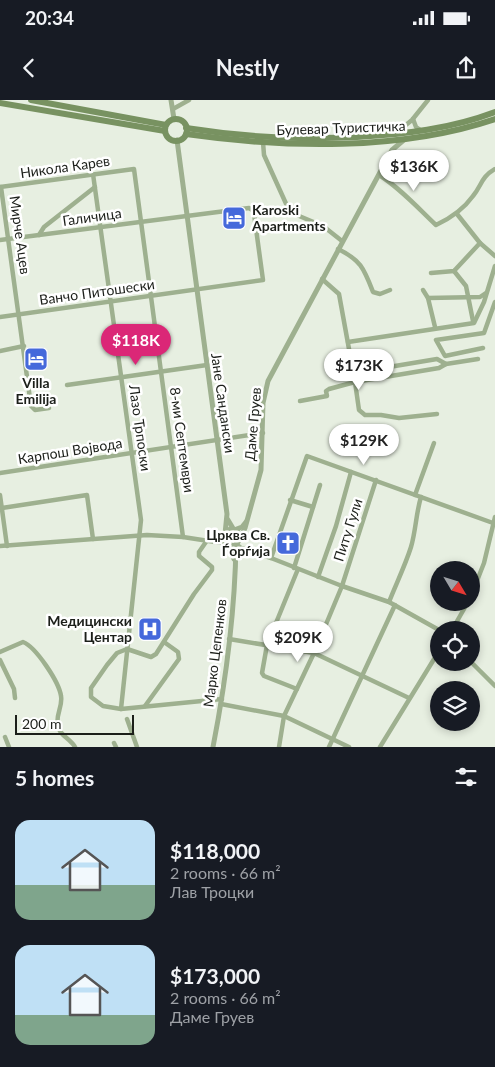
<!DOCTYPE html>
<meta charset="utf-8">
<style>
:root{--surface:#171b24;--page:#20242c;--text:#f1f3f6;--muted:#9ea1a6;--accent:#db2777}
body{margin:0;font-family:Lato,sans-serif;background:var(--page);color:var(--text);height:100vh;display:flex;flex-direction:column;font-size:19px;white-space:nowrap}
*{box-sizing:border-box;margin:0}
p{font-size:16px;color:var(--muted)}
.icon{flex:none;width:28px;height:28px;fill:none;stroke:currentColor;stroke-width:2;stroke-linecap:round;stroke-linejoin:round}
.map{position:relative;height:647px;overflow:hidden}
.details{display:flex;flex-direction:column;background:var(--surface);flex:1}
.details>*{flex:none}
.needle{width:32px;rotate:128deg}
.controls{position:absolute;left:430px;top:461px;display:grid;gap:10px}
.controls a{display:grid;place-items:center;width:50px;height:50px;border-radius:50%;background:var(--surface);box-shadow:0 2px 8px #0003;font-size:25px}
.scale{position:absolute;left:15px;bottom:12px;width:119px;box-sizing:border-box;padding-left:5px;border:2px solid #1c1f1a;border-top:0;font-size:14px;line-height:18px;white-space:nowrap;color:#1c1f1a;-webkit-text-stroke:4px #fff;paint-order:stroke}
.price{position:absolute;translate:-50% -42px;padding:0 11px;border-radius:18px;background:#fff;color:#222;font-size:16px;line-height:32px;filter:drop-shadow(0 1px 2px #0008)}
.price::after{content:'';position:absolute;left:50%;top:30px;width:15px;height:11px;margin-left:-8px;background:inherit;clip-path:polygon(0 0,100% 0,50% 100%)}
.price.current{background:var(--accent);color:#fff}
ul{padding:0;list-style:none}
li{display:flex;align-items:center;gap:15px;height:125px;padding:0 15px}
li span{display:grid;place-items:center;flex:none;width:140px;height:100px;border-radius:15px;color:#555}
li>.icon{margin-inline-start:auto}
span .icon{width:60px;height:60px;fill:#fffc;stroke-width:1}
li b{font-size:21px}
h2{display:flex;justify-content:space-between;align-items:center;height:60px;padding:0 15px;font-size:21px}
.status{display:flex;justify-content:space-between;align-items:center;height:35px;padding:0 25px;background:var(--surface);direction:ltr}
.status svg{height:14px;fill:currentColor}
header{display:flex;justify-content:space-between;align-items:center;height:65px;padding:0 15px;background:var(--surface);font-size:22px;font-weight:700}
.map>svg:first-child{display:block}
</style>
<div class="status"><b>20:34</b><svg viewBox="0 0 49 12"><path d="M0 12V9h3v3zM5 12V6h3v6zM10 12V3h3v9zM15 12V0h3v12zM26 1h20v11H26zM47 4h2v5h-2z"/></svg></div>
<header><svg class="icon" aria-label="back" viewBox="0 0 24 24"><path d="M15 5l-7 7 7 7"/></svg>Nestly<svg class="icon" aria-label="share" viewBox="0 0 24 24"><path d="M12 15V3M7 8l5-5 5 5M5 13v7h14v-7"/></svg></header>
<div class="map">
<svg width="495" height="647" viewBox="0 0 495 647">
<rect width="100%" height="100%" fill="#e7efe1"/>
<g fill="none" stroke-linecap="round" stroke-linejoin="round">
<g stroke="#9eb08f" stroke-width="4.5">
<polyline points="173,9 189,0"/>
<polyline points="413,19 416,27 422,31"/>
<polyline points="396,33 412,20 428,0"/>
<polyline points="263,42 264,55 288,108 292,113 323,126 342,141"/>
<polyline points="93,74 141,420 121,609 222,599"/>
<path d="M 379,75 C 400,88 418,108 436,125 C 451,118 463,110 473,96 C 482,85 481,77 495,69"/>
<polyline points="0,87 134,69 183,437"/>
<polyline points="1,87 31,306 35,310 49,308"/>
<polyline points="457,114 480,143 495,156"/>
<polyline points="39,135 44,127 95,87"/>
<polyline points="0,140 249,108 254,111 254,114 263,180 0,217"/>
<path d="M 338,149 C 361,160 364,169 373,192 L 380,194 L 390,190"/>
<polyline points="454,171 466,186 473,221"/>
<polyline points="431,173 454,171 480,143"/>
<polyline points="322,179 339,194 355,282 439,268 446,264 478,259"/>
<polyline points="423,190 428,198 435,227"/>
<polyline points="428,198 480,197 486,193"/>
<polyline points="348,242 474,223 484,202 495,166"/>
<polyline points="483,248 445,256 436,240 484,233 495,202"/>
<polyline points="0,251 24,246"/>
<polyline points="353,273 437,259 446,264"/>
<polyline points="67,285 207,265"/>
<polyline points="300,301 327,296 326,291 329,289 355,282 359,310 365,315 381,315 399,318 437,314"/>
<polyline points="0,373 263,333"/>
<polyline points="0,395 7,446"/>
<polyline points="415,395 434,343"/>
<polyline points="290,400 313,407"/>
<polyline points="2,408 87,395 93,439"/>
<polyline points="236,444 241,448 271,458 342,486 389,502 439,530"/>
<polyline points="0,446 147,435 183,437 228,444"/>
<polyline points="271,458 307,356 493,423"/>
<polyline points="294,468 320,385"/>
<polyline points="318,477 336,426 351,372"/>
<polyline points="471,496 484,463 495,417"/>
<path d="M 389,502 C 396,484 405,466 411,447 C 416,430 416,413 421,397"/>
<polyline points="452,530 468,502"/>
<polyline points="229,539 314,553 409,598"/>
<path d="M 0,552 L 23,542 C 36,547 59,582 61,596 C 63,607 55,615 58,626 C 59,635 71,639 75,647"/>
<polyline points="0,560 14,589 15,598"/>
<polyline points="471,562 495,586"/>
<polyline points="297,589 264,576 262,573 267,545 298,469"/>
<polyline points="221,604 284,616 349,647"/>
<polyline points="145,606 179,559 178,552 164,542"/>
<polyline points="121,609 103,606 91,597 91,588 107,565 117,553 127,549 151,557 156,554 194,494 212,470 212,467 199,456 199,452 208,439 225,434"/>
<polyline points="127,619 137,647"/>
<polyline points="5,637 9,647"/>
<polyline points="114,643 116,647"/>
<polyline points="279,647 284,616 314,553 342,486 376,380"/>
<polyline points="329,647 395,505"/>
<polyline points="380,647 439,551"/>
</g>
<g stroke="#9eb08f" stroke-width="5">
<polyline points="171,0 174,19"/>
<polyline points="177,40 227,414 225,434"/>
<polyline points="228,420 234,430 242,427 246,422"/>
<circle cx="232" cy="437" r="8"/>
<polyline points="240,439 245,428 261,370 263,303 268,281 392,50 405,39"/>
<polyline points="228,444 234,459"/>
<path d="M 213,647 C 226,580 235,512 236,444"/>
</g>
<g stroke="#789261" stroke-width="6">
<polyline points="31,0 166,25"/>
<polyline points="0,3 165,31"/>
<circle cx="176" cy="30" r="11"/>
<path d="M 186,28 C 243,37 300,40 357,37 C 405,34 450,29 495,12"/>
<path d="M 186,34 C 284,48 401,51 495,19"/>
</g>
</g>
<defs>
<g id="hotel-square" transform="scale(1.25)"><rect x="-9" y="-9" width="18" height="18" rx="4" fill="#4569db" stroke="#fff"/><path d="M-6-4.5h1.5V1H6V5H4.5V3h-9V5H-6ZM-4 0a1.8 1.8 0 1 1 3.6 0ZM.5 0V-2.5h3Q6-2.5 6 0Z" fill="#fff"/></g>
<g id="church-square" transform="scale(1.25)"><rect x="-9" y="-9" width="18" height="18" rx="4" fill="#4569db" stroke="#fff"/><path d="M-1.2-6h2.4v3.5h3.3v2.4h-3.3V6h-2.4V-.1h-3.3v-2.4h3.3Z" fill="#fff"/></g>
<g id="hospital-square" transform="scale(1.25)"><rect x="-9" y="-9" width="18" height="18" rx="4" fill="#4569db" stroke="#fff"/><path d="M-5-5h3v3.5h4V-5h3V5h-3V1.5h-4V5h-3Z" fill="#fff"/></g>
</defs>
<g fill-rule="evenodd">
<use href="#hotel-square" x="234" y="118"/>
<use href="#hotel-square" x="36" y="259"/>
<use href="#church-square" x="288" y="443"/>
<use href="#hospital-square" x="150" y="529"/>
</g>
<g text-anchor="middle" stroke-width="5" stroke-linejoin="round" paint-order="stroke">
<g font-size="14" fill="#1c1f1a" stroke="#fff">
<text transform="translate(341 28) rotate(-2)" y="5">Булевар Туристичка</text>
<text transform="translate(65 67) rotate(-8)" y="5">Никола Карев</text>
<text transform="translate(92 117) rotate(-8)" y="5">Галичица</text>
<text transform="translate(20 135) rotate(82)" y="5">Мирче Ацев</text>
<text transform="translate(97 192) rotate(-8)" y="5">Ванчо Питошески</text>
<text transform="translate(223 303) rotate(82)" y="5">Јане Сандански</text>
<text transform="translate(253 324) rotate(-85)" y="5">Даме Груев</text>
<text transform="translate(140 328) rotate(82)" y="5">Лазо Трпоски</text>
<text transform="translate(182 340) rotate(82)" y="5">8-ми Септември</text>
<text transform="translate(70 351) rotate(-9)" y="5">Карпош Војвода</text>
<text transform="translate(348 430) rotate(-72)" y="5">Питу Гули</text>
<text transform="translate(215 553) rotate(-83)" y="5">Марко Цепенков</text>
</g>
<g font-size="14" font-weight="bold" fill="#1c1f1a" stroke="#fff" text-anchor="end">
<text x="252" y="115" text-anchor="start">Karoski<tspan x="252" dy="16">Apartments</tspan></text>
<text x="36" y="288" text-anchor="middle">Villa<tspan x="36" dy="16">Emilija</tspan></text>
<text x="270" y="440">Црква Св.<tspan x="270" dy="16">Ѓoрѓијa</tspan></text>
<text x="132" y="526">Медицински<tspan x="132" dy="16">Центар</tspan></text>
</g>
</g>
</svg>
<div class="controls">
<a><svg class="needle" viewBox="-14 -14 28 28"><path d="M0-13l5 13h-10z" fill="#e53935"/><path d="M0 13l5-13h-10z" fill="#9ea1a6"/></svg></a>
<a><svg class="icon" aria-label="locate" viewBox="0 0 24 24"><circle cx="12" cy="12" r="6"/><path d="M12 2v4M12 18v4M2 12h4M18 12h4"/></svg></a>
<a><svg class="icon" aria-label="layers" viewBox="0 0 24 24"><path d="M12 4l9 5-9 5-9-5zM3 14l9 5 9-5"/></svg></a>
</div>
<div class="scale">200 m</div>
<b class="price" style="left:414px;top:92px">$136K</b>
<b class="price current" style="left:136px;top:266px">$118K</b>
<b class="price" style="left:359px;top:291px">$173K</b>
<b class="price" style="left:364px;top:366px">$129K</b>
<b class="price" style="left:298px;top:563px">$209K</b>
</div>
<section class="details">
<h2>5 homes<svg class="icon" aria-label="filters" viewBox="0 0 24 24"><path d="M4 7h16M4 17h16"/><circle cx="9" cy="7" r="2"/><circle cx="15" cy="17" r="2"/></svg></h2>
<ul>
<li><span style="background:linear-gradient(#bfe0f5 65%,#7fa58c 0)"><svg class="icon" aria-label="home" viewBox="0 0 24 24"><path d="M3 11l9-7 9 7M6 9v11h12V9"/></svg></span><div><b>$118,000</b><p>2 rooms · 66 m²</p><p>Лав Троцки</p></div></li>
<li><span style="background:linear-gradient(#bfe0f5 70%,#7fa58c 0)"><svg class="icon" aria-label="home" viewBox="0 0 24 24"><path d="M3 11l9-7 9 7M6 9v11h12V9"/></svg></span><div><b>$173,000</b><p>2 rooms · 66 m²</p><p>Даме Груев</p></div></li>
</ul>
</section>
